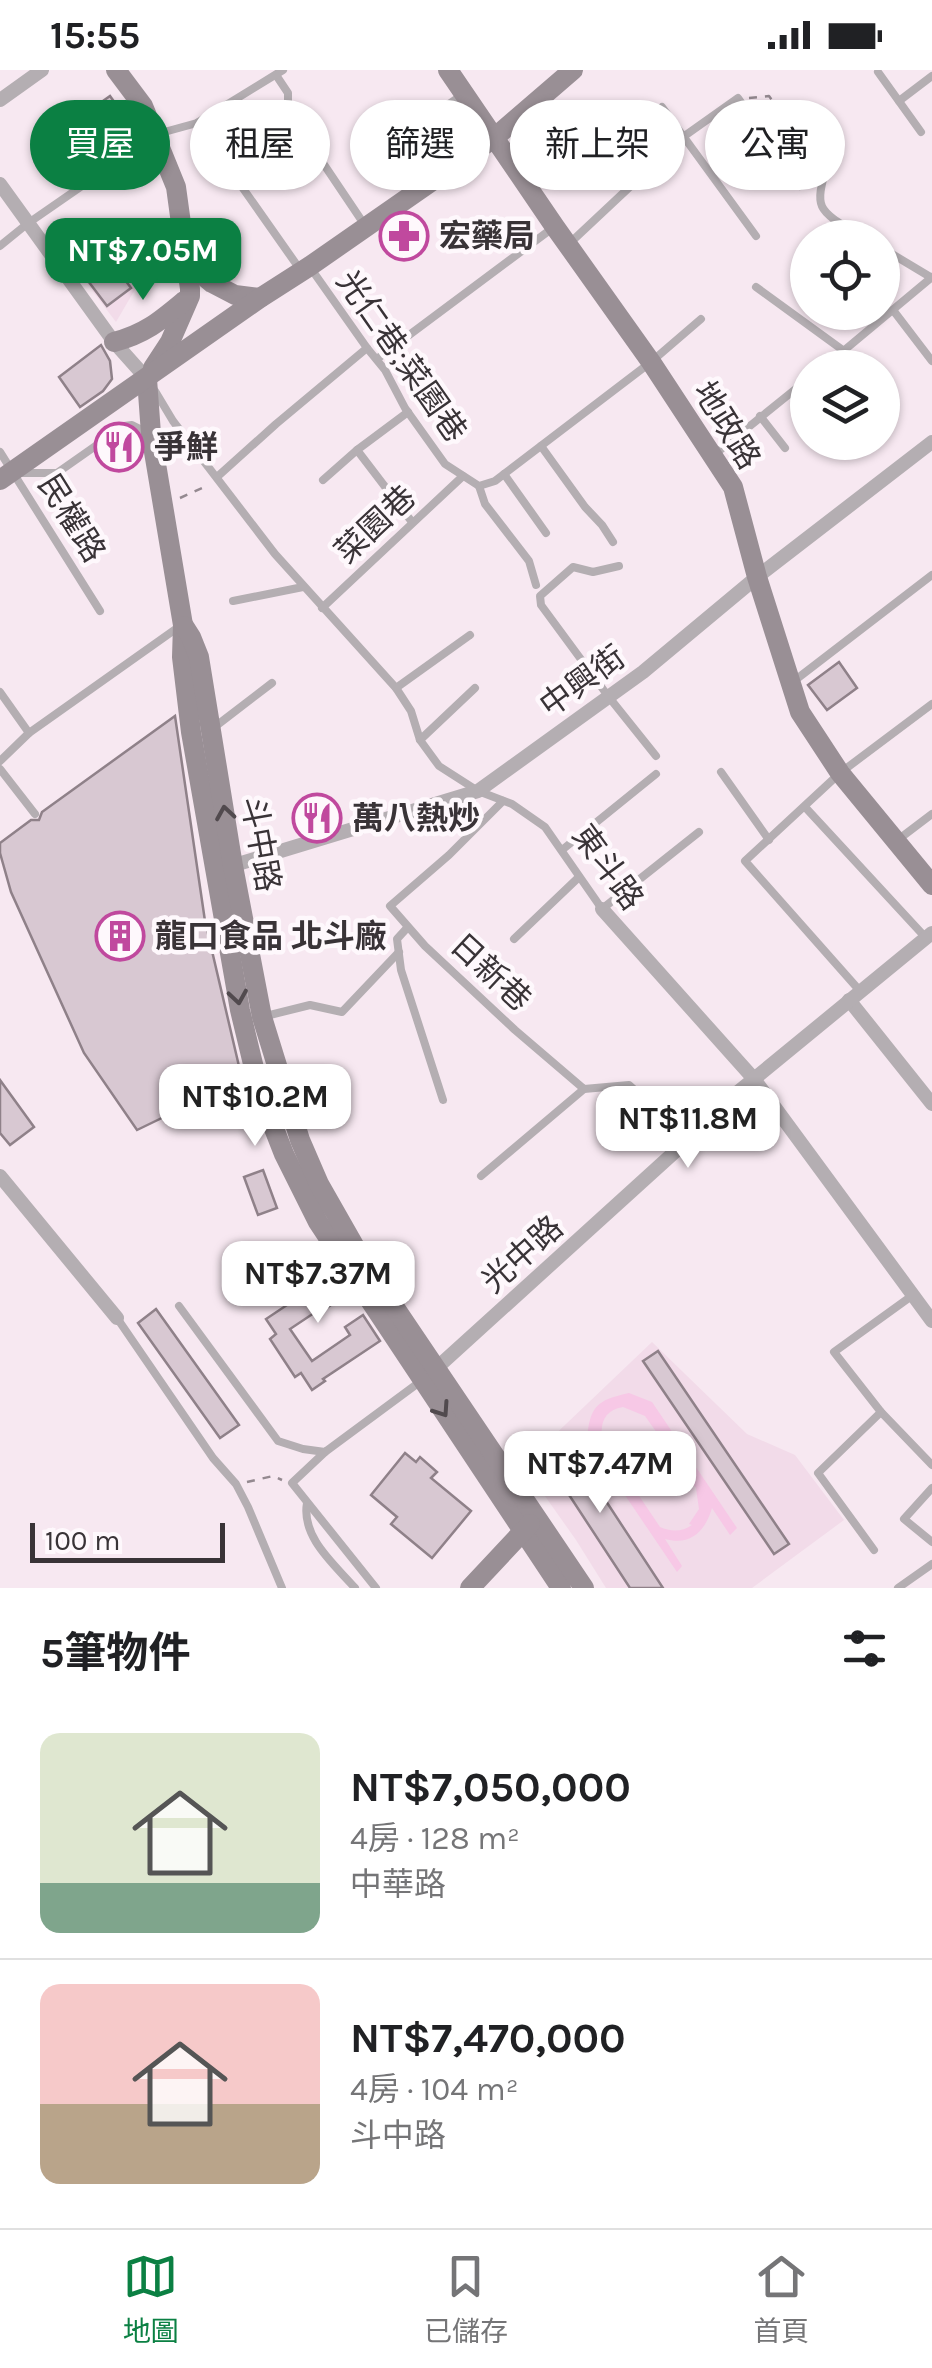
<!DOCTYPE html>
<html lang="zh-TW">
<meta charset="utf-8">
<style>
:root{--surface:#fff;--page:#f2f2f2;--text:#202124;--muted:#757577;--line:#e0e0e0;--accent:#0b8043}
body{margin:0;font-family:Karla,"Noto Sans TC",sans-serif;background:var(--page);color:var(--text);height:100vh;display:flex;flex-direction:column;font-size:38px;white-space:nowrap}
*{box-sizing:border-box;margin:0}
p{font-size:32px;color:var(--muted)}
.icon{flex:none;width:55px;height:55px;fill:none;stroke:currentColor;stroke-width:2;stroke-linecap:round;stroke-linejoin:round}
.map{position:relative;height:1518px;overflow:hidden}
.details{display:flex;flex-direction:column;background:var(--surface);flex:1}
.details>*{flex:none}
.guide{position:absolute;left:30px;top:30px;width:872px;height:90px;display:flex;gap:20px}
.fabs{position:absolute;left:790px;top:150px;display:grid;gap:20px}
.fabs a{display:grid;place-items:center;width:110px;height:110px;border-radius:50%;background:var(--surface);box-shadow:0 2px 8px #0004;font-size:50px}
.scale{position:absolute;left:30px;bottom:25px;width:195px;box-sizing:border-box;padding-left:10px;border:5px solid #393337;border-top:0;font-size:28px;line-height:35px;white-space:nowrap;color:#393337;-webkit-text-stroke:8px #fef8fc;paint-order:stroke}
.price{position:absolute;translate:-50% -85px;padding:0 22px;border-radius:20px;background:#fff;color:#222;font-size:32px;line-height:65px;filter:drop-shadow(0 2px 5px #0008)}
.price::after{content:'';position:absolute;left:50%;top:60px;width:30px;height:22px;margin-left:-15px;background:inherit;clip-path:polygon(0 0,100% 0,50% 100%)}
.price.current{background:var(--accent);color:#fff}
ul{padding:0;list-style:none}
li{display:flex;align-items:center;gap:30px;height:250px;padding:0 40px}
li+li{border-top:2px solid var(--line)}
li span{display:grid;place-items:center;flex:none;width:280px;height:200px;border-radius:20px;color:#555}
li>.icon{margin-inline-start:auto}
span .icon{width:120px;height:120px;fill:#fffc;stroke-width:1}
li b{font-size:42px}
h2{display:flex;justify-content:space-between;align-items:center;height:120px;padding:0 40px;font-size:42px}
.pill{padding:0 35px;border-radius:45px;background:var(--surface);box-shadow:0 2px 8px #0004;font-size:35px;line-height:90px}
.pill.current{background:var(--accent);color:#fff}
.status{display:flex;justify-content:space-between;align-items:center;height:70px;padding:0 50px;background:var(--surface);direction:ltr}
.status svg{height:28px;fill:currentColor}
.menu{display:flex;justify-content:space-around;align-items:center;height:140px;border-top:2px solid var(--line);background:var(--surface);font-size:28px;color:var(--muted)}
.menu a{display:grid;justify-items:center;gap:5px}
.menu .current{color:var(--accent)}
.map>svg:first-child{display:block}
</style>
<div class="status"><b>15:55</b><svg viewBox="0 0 49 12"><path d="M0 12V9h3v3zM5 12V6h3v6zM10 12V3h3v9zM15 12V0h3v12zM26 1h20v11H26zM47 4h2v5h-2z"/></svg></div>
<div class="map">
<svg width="932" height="1518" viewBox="0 0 932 1518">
<rect width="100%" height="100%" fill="#f7e8f1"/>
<g fill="#f2dbe9">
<polygon points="105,169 137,216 116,252 73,195"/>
<polygon points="652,1272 747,1364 795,1385 844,1450 752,1518 606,1518 576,1470 523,1395"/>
</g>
<path fill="#f7c8e6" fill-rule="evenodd" d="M 629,1323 L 652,1332 L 737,1458 L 730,1465 L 712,1438 C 705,1462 690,1476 665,1469 L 682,1496 L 677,1502 L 587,1369 C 590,1336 597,1330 629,1323 ZM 623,1337 L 645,1346 L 696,1418 L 699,1439 L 689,1454 L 692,1455 C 682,1462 671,1462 660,1457 L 603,1372 C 599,1354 604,1340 623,1337 Z"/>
<g fill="#d8c8d2" stroke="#8f8189" stroke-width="2.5">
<polygon points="110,26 125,47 70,87 49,58 66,46 72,53"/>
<polygon points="101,177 131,218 107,236 76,195"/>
<polygon points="101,275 110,291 112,309 103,321 80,337 59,307"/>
<polygon points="839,592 857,618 827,640 808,615"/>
<polygon points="175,646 205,851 242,1009 137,1060 84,983 11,822 0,783 0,773 31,750 39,750 42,742"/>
<polygon points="0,1010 34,1057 10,1075 0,1063"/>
<polygon points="263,1100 277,1138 258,1145 244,1107"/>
<polygon points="321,1182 349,1223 328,1237 326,1235 290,1259 312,1291 350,1265 345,1257 363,1245 380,1271 323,1309 325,1311 312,1320 301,1303 295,1307 270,1269 276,1264 266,1249 314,1217 300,1196"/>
<polygon points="156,1239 239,1355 220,1368 138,1253"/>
<polygon points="658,1281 789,1474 774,1484 643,1291"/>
<polygon points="564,1367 663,1518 630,1518 541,1382"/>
<polygon points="405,1383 416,1392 420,1387 437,1402 431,1408 471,1441 432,1488 391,1454 397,1447 371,1425"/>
</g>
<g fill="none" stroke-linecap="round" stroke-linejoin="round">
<g stroke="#948990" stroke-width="2.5" stroke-dasharray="8 8" stroke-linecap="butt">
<polyline points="749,28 769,26 798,65"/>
<polyline points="180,428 209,415"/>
<polyline points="247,1412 273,1406 282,1410"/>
</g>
<g stroke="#b4aeb2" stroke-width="8">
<polyline points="878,2 921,62"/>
<polyline points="276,5 288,23 288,41 366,157"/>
<polyline points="899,31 932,6"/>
<polyline points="197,53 299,198"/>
<polyline points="625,73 662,37 756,166"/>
<path d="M 830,82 C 815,141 811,136 864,168"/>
<polyline points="367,90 462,25"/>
<polyline points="571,172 683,67 738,28 800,116"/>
<polyline points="0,176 27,154 157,64 197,53 283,0"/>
<polyline points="882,178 932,208"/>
<polyline points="312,200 367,278 385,300 405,338 445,394 479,416 495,411 651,292 701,249"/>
<polyline points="756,217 844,281"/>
<polyline points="893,240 932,291"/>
<polyline points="377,289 554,157"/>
<polyline points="823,298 932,207"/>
<polyline points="155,321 173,351 275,484 396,618 411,641 420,670 439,696 478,721 512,734 545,757 602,839 699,762"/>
<polyline points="408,342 357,380 412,452"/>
<polyline points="760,346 785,378"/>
<polyline points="541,376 585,437 602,455 613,472"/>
<polyline points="0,382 100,541"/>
<polyline points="714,385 808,309"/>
<polyline points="19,403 57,403 124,356 132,355 148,363"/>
<polyline points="504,404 546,463"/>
<polyline points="217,407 276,354 367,278"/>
<polyline points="323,410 357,380"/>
<polyline points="479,416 485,434 529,491 536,515"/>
<polyline points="619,496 593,502 573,497 540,526 541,535 608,626 656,686"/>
<polyline points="233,531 303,517"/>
<polyline points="322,538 463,406"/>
<polyline points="794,611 932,505"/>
<polyline points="396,618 470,565"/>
<polyline points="0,622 29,663"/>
<polyline points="212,659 272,613"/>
<polyline points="420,670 475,618"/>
<polyline points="0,691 29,663 180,556"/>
<polyline points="0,699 35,744"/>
<polyline points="721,702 769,770"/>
<polyline points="503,731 449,785 390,836 425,876 515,960 584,1019 629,1015 689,1069"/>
<polyline points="805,737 926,868"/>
<polyline points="899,769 932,744"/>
<polyline points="562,780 656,704"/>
<polyline points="407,858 397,869 401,900 443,1030"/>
<polyline points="514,869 579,807"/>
<polyline points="860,921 745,791 840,703 932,634"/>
<polyline points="266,946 310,935 342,942 399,882"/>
<polyline points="481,1106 584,1019"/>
<polyline points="913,1225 834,1282 881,1342 932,1395"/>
<polyline points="179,1236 278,1371 303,1379 325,1382 421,1311"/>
<polyline points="117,1248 213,1388 236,1414 248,1437 282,1518"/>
<polyline points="325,1382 292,1413 376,1518"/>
<polyline points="932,1418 904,1449 932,1472"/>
<path d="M 307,1433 C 301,1467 334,1494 355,1518"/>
<polyline points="874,1480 818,1403 881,1342"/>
<polyline points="898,1518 932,1494"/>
</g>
<g stroke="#b4aeb2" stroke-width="14">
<polyline points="0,30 42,0"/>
<polyline points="0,114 114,272 147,309"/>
<polyline points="228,797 478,721 643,602 757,507 932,372"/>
<polyline points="602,839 754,1009 932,1251"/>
<polyline points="849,930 932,1034"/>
<polyline points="0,1106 117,1248"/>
<polyline points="430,1304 689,1069 738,1022 932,863"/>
</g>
<g stroke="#998f95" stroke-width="20">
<polyline points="116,0 143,36 176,117 190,219 190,226 170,272 153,298"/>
<polyline points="448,0 555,157 651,292 733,417 757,507 800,642 840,703 932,815"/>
<polyline points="186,191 212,213 235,225 260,228"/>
<path d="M 114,272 C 145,264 160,251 184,231"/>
<polyline points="147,309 151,364 183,555 182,587 191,662 240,940 260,1023 284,1084 318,1152 561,1518"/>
<polyline points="0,410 260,228 310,196 494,68 573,0"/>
<polyline points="184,556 191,567 199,587 233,796 262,947 300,1070 319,1114 360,1186 584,1518"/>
<polyline points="470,1518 530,1454"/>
</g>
</g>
<defs><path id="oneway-chevron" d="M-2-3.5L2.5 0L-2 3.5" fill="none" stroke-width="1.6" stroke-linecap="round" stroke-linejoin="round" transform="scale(2.5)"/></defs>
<g stroke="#514a4e">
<use href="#oneway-chevron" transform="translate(225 743) rotate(-99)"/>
<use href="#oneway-chevron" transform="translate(238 927) rotate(81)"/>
<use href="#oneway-chevron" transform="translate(442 1340) rotate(56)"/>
</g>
<defs>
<g id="pharmacy-ring" transform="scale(2.5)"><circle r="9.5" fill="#fef8fc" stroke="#c0499e" stroke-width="1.5"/><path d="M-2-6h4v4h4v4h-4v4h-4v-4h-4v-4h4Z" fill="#c0499e"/></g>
<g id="restaurant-ring" transform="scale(2.5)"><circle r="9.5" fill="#fef8fc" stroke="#c0499e" stroke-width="1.5"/><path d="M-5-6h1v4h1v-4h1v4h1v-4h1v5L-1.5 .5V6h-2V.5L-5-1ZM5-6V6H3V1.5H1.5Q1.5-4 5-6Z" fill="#c0499e"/></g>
<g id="building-ring" transform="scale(2.5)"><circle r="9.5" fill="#fef8fc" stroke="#c0499e" stroke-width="1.5"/><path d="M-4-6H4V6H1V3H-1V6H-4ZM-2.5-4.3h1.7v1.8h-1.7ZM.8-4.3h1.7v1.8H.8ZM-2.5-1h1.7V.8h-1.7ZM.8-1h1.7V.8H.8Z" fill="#c0499e"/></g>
</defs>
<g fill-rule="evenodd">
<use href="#pharmacy-ring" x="404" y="166"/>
<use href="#restaurant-ring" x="119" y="377"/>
<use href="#restaurant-ring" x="317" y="748"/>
<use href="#building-ring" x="120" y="866"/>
</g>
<g text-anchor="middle" stroke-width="9" stroke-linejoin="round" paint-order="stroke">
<g font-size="32" font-weight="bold" fill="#393337" stroke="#fef8fc" text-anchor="start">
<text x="439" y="177">宏藥局</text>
<text x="154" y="388">爭鮮</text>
<text x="352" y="759">萬八熱炒</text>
<text x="155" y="877">龍口食品 北斗廠</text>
</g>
<g font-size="32" fill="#393337" stroke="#fef8fc">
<text transform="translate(402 286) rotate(55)" y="11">光仁巷;菜園巷</text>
<text transform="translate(727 355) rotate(58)" y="11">地政路</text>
<text transform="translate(72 448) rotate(58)" y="11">民權路</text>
<text transform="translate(375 454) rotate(-43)" y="11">菜園巷</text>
<text transform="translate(582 611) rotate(-36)" y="11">中興街</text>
<text transform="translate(261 774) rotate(80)" y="11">斗中路</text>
<text transform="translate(608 797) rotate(54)" y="11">東斗路</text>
<text transform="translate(491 902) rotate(43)" y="11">日新巷</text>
<text transform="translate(522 1184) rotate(-42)" y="11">光中路</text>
</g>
</g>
</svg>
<div class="fabs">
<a><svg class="icon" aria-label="locate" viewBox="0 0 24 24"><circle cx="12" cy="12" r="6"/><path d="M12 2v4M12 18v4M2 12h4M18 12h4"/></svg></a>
<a><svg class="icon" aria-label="layers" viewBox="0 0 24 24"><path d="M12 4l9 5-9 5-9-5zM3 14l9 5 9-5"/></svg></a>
</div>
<div class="scale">100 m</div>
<b class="price current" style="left:143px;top:233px">NT$7.05M</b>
<b class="price" style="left:255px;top:1079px">NT$10.2M</b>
<b class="price" style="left:688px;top:1101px">NT$11.8M</b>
<b class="price" style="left:318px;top:1256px">NT$7.37M</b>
<b class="price" style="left:600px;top:1446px">NT$7.47M</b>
<div class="guide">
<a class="pill current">買屋</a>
<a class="pill">租屋</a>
<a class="pill">篩選</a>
<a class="pill">新上架</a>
<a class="pill">公寓</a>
</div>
</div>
<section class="details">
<h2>5筆物件<svg class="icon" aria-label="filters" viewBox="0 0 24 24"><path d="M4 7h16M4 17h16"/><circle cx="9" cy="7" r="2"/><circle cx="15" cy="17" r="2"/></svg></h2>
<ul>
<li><span style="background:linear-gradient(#dfe7d0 75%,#7fa58c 0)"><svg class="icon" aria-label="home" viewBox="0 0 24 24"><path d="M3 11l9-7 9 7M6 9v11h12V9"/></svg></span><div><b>NT$7,050,000</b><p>4房 · 128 m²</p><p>中華路</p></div></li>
<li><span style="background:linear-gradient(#f6c9c9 60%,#b9a48a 0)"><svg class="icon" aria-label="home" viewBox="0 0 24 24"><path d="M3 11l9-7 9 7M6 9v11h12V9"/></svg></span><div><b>NT$7,470,000</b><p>4房 · 104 m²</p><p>斗中路</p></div></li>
</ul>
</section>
<nav class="menu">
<a class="current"><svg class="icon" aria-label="map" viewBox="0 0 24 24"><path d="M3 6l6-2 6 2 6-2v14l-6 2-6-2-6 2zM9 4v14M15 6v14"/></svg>地圖</a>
<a><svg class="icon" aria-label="saved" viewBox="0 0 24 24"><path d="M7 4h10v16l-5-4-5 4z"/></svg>已儲存</a>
<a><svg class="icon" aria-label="home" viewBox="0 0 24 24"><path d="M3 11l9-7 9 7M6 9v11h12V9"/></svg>首頁</a>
</nav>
